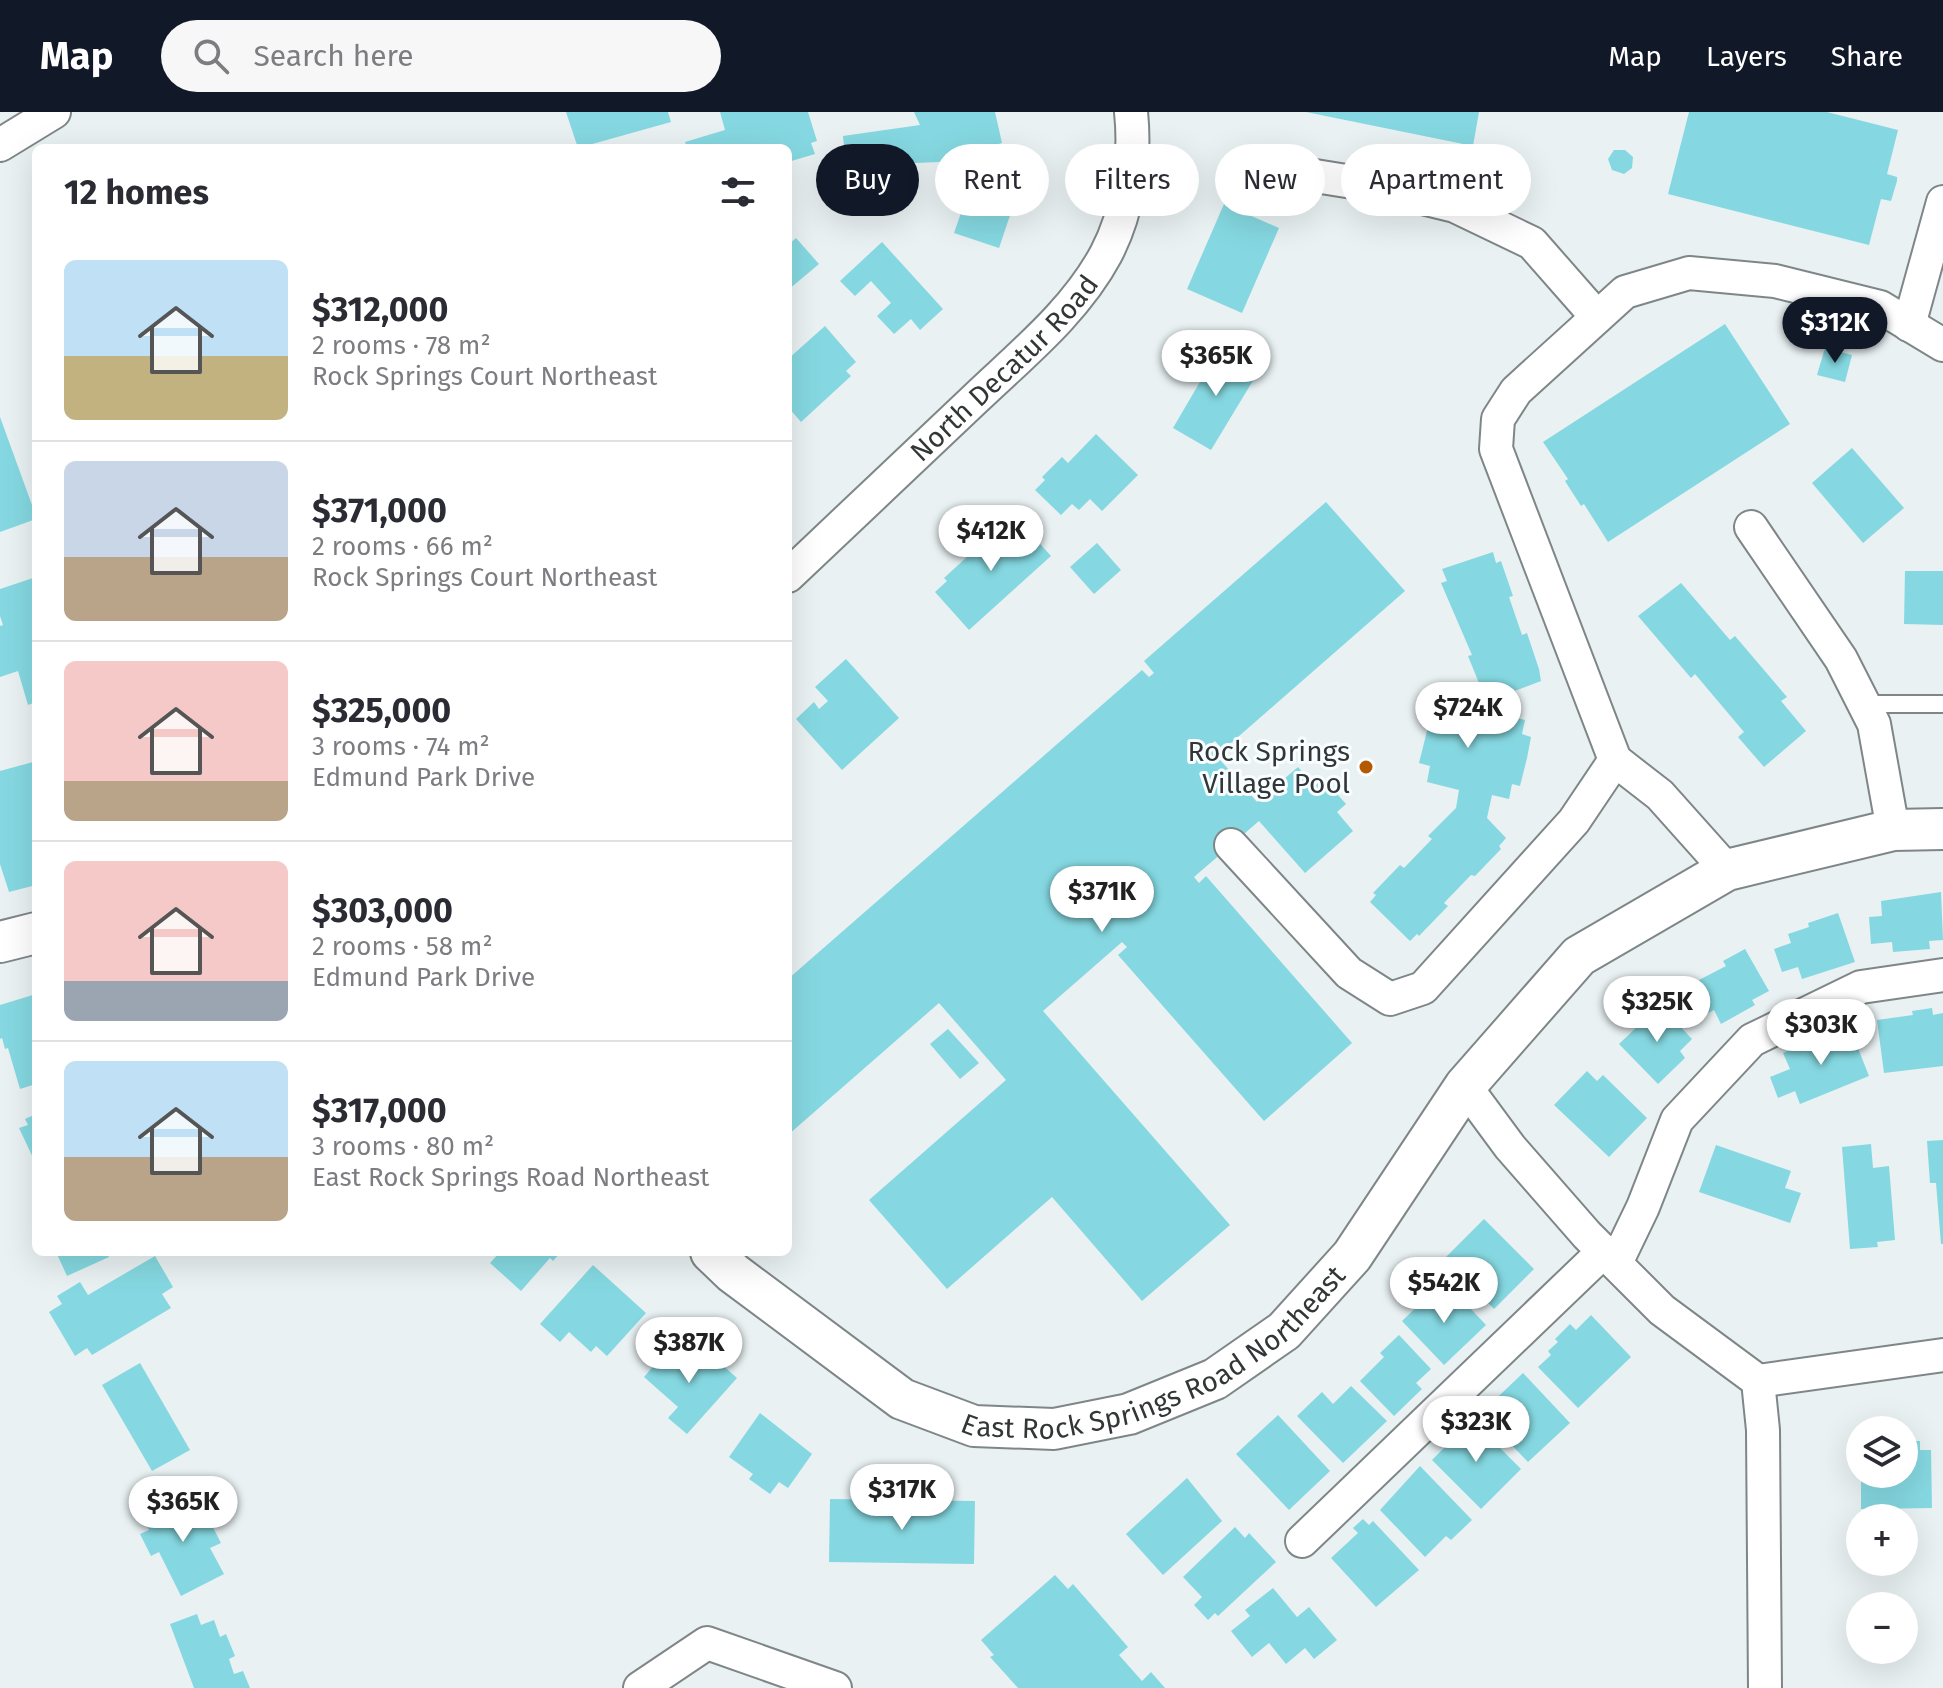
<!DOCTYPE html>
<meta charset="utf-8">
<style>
:root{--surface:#fff;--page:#f7f7f7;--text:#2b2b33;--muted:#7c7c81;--line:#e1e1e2;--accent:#111827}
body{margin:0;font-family:"Fira Sans",sans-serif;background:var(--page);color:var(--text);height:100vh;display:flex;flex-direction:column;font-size:30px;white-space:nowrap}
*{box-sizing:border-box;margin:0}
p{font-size:26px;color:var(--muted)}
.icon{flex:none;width:44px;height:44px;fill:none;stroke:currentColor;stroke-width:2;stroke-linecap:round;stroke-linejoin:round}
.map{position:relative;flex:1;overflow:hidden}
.side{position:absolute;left:32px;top:32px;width:760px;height:1112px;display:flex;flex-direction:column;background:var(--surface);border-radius:12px;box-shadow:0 8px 32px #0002}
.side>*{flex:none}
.guide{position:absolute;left:816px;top:32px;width:760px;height:72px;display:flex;gap:16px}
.buttons{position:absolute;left:1846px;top:1304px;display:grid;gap:16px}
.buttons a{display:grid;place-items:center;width:72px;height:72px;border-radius:50%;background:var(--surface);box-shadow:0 8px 32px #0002;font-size:40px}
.price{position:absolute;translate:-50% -68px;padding:0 18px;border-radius:28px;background:#fff;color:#222;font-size:26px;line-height:52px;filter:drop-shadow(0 2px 4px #0008)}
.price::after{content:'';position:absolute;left:50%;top:48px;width:24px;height:18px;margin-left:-12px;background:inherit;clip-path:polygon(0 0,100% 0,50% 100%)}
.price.active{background:var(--accent);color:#fff}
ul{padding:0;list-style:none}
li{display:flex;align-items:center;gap:24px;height:200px;padding:0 32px}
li+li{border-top:2px solid var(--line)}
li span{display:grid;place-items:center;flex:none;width:224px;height:160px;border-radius:12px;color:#555}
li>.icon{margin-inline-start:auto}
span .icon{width:96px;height:96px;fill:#fffc;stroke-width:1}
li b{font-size:34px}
h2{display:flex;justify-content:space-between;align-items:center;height:96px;padding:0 32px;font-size:34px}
.chip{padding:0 28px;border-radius:36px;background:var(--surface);box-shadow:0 8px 32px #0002;font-size:28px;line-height:72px}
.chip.active{background:var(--accent);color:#fff}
header{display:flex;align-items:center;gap:48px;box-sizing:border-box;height:112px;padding:0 40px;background:var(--accent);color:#fff}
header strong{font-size:38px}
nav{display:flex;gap:44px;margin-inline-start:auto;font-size:28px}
.search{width:560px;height:72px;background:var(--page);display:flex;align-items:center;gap:20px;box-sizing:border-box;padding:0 28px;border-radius:44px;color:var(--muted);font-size:30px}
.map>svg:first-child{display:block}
</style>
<header>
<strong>Map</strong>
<div class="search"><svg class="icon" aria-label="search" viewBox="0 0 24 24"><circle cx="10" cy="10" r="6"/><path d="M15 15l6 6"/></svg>Search here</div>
<nav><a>Map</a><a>Layers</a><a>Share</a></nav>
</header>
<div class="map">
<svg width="1943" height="1576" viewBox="0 0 1943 1576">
<rect width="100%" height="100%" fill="#e9f1f2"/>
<g fill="#85d8e1">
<polygon points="566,0 668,0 671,10 578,36"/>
<polygon points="720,0 808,0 817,29 811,31 815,42 788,50 788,36 687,36 685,30 725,18"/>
<polygon points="914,0 995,0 1002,31 939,50 846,54 843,24 920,13"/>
<polygon points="1306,0 1479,0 1473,34"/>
<polygon points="1689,0 1827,0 1898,18 1887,62 1897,65 1897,69 1891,89 1881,87 1869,133 1668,82"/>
<polygon points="1614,38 1625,38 1633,45 1632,56 1624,62 1612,58 1608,47"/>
<polygon points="992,52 1024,62 999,136 954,121 962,98 951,95 957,79 967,83 974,64 986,68"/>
<polygon points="1224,92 1279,116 1242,201 1187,177"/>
<polygon points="796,126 819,152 788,178 788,133"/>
<polygon points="882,130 943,197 920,218 911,207 894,222 877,204 891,191 871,169 855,184 840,169"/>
<polygon points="1725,212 1790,312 1608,430 1584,392 1581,394 1565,369 1568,367 1543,330"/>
<polygon points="825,214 856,250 846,259 851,264 801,310 788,295 788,247"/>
<polygon points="1221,234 1260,257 1211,338 1173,316"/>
<polygon points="1825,236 1852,243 1845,270 1817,263"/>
<polygon points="0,305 36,404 36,407 0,420"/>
<polygon points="1096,322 1138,363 1102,399 1090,387 1079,398 1072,392 1061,403 1035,378 1045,368 1042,365 1062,345 1068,351"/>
<polygon points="1852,336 1904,396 1863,431 1812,371"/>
<polygon points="1326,390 1405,479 1223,638 1215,629 1208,634 1257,690 1298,655 1314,674 1323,666 1346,692 1337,700 1353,719 1305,761 1259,709 1194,765 1199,771 1206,764 1352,931 1264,1009 1118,843 1127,835 1122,830 1043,899 1230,1113 1142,1189 1052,1085 947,1177 869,1088 1006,968 939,891 788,1023 788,867 1142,558 1149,565 1154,561 1144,549"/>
<polygon points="995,408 1012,426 1024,414 1051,444 969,518 935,480 947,469 944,466 980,433 974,428"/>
<polygon points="1097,431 1121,458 1094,482 1070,455"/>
<polygon points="1493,440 1496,451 1501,449 1502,452 1513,484 1509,485 1522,523 1527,521 1539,557 1541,569 1501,584 1498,601 1525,608 1522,622 1531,625 1527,646 1520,674 1512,672 1509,687 1492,683 1487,706 1506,726 1499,734 1501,737 1475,764 1471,763 1444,791 1448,794 1419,824 1417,822 1410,829 1370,790 1376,783 1373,781 1400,753 1404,756 1432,727 1428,724 1456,696 1459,678 1427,670 1430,654 1419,651 1431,603 1440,605 1444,587 1476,595 1481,576 1468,544 1472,543 1441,471 1447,469 1442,457"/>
<polygon points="1905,459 1943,459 1943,513 1904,512"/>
<polygon points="36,465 36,590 28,593 18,559 0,565 0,514 3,513 0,504 0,477"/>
<polygon points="1681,471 1730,528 1735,524 1787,585 1781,589 1806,619 1764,655 1738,625 1744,620 1695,562 1691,566 1638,504"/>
<polygon points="846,547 899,606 842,658 796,607 814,590 819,597 828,589 815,575"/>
<polygon points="33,650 36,663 36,773 9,780 0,752 0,659"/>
<polygon points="1941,780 1943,828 1929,829 1930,837 1893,840 1892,830 1871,832 1869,805 1882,804 1881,789"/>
<polygon points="1838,801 1855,850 1802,867 1798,855 1782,860 1774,837 1791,831 1788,822 1809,815 1808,811"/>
<polygon points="1745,837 1769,879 1752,888 1755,893 1721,912 1714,898 1699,906 1686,884 1703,875 1699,868 1726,854 1723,849"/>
<polygon points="36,882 36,972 20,977 8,936 5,937 2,926 0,927 0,893"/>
<polygon points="1660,893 1692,927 1680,939 1685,946 1658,972 1619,932"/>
<polygon points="1932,896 1933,903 1943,901 1943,954 1884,961 1877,908 1913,903 1912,899"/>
<polygon points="1850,916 1869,964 1800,992 1795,979 1778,986 1770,965 1790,957 1783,941 1800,934 1797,929 1813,923 1815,929"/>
<polygon points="948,917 979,951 960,967 930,932"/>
<polygon points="1587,959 1597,969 1603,963 1647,1006 1609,1045 1554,993"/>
<polygon points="36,1002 36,1052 19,1016 28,1013 25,1007"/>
<polygon points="1943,1028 1943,1132 1941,1132 1936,1071 1930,1071 1927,1029"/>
<polygon points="1871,1032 1873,1056 1889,1054 1895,1128 1877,1130 1878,1135 1850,1137 1842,1035"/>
<polygon points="1716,1033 1791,1059 1785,1076 1801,1081 1790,1111 1699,1080"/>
<polygon points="1484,1107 1534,1157 1494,1197 1444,1147"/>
<polygon points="56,1140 107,1140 109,1145 67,1164"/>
<polygon points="500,1140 561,1140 553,1149 550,1146 521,1179 490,1151"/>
<polygon points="155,1144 173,1175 162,1182 171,1196 92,1243 87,1236 75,1244 49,1200 62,1192 57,1184 80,1170 88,1183"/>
<polygon points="593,1153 646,1201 607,1244 596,1234 591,1240 569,1220 560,1230 540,1212"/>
<polygon points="1451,1176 1486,1213 1444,1253 1402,1209 1428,1184 1435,1191"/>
<polygon points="1591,1203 1631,1245 1578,1296 1538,1255 1551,1243 1548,1239 1558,1230 1555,1227 1570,1212 1576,1218"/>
<polygon points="1399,1223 1431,1257 1416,1271 1422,1277 1394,1304 1360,1269 1384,1245 1380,1241"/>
<polygon points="675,1229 703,1254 712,1244 737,1266 687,1322 668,1306 678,1295 644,1265"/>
<polygon points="140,1251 190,1338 152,1359 102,1273"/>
<polygon points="1523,1261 1570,1311 1528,1350 1481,1301"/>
<polygon points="1351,1274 1387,1309 1343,1351 1297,1304 1322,1280 1333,1292"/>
<polygon points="760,1301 812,1342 788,1376 779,1370 770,1382 749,1367 753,1362 729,1345"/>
<polygon points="1278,1303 1330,1359 1289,1398 1236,1342"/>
<polygon points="1472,1308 1521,1357 1481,1397 1432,1348"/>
<polygon points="1904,1329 1920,1329 1920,1338 1931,1338 1932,1396 1861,1397 1861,1362 1904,1362"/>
<polygon points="1420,1354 1472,1408 1451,1428 1446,1424 1425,1445 1380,1398"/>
<polygon points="1187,1366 1222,1409 1163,1463 1126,1422"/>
<polygon points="184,1382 201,1414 210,1410 218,1425 221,1431 210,1436 224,1462 181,1484 159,1440 151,1444 140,1422 149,1418 142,1403"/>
<polygon points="830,1387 975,1389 974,1452 829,1450"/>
<polygon points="1363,1407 1369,1413 1373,1409 1419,1458 1376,1495 1331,1446 1358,1421 1353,1416"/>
<polygon points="1235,1415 1245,1426 1249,1421 1276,1450 1218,1504 1215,1501 1208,1508 1194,1493 1202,1485 1183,1465"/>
<polygon points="1055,1463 1068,1477 1073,1472 1128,1535 1119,1543 1142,1569 1151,1560 1165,1576 1018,1576 990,1545 994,1543 981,1528"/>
<polygon points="1273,1476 1297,1505 1309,1495 1337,1528 1314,1547 1305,1536 1286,1552 1269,1531 1252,1545 1231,1519 1250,1504 1245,1498"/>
<polygon points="197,1502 201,1513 214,1508 220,1525 226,1522 235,1544 229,1547 234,1562 243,1559 250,1576 194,1576 170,1512"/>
</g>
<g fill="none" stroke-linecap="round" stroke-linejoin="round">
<g stroke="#7f8687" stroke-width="20">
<polyline id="service" points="1864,592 1943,592"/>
</g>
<g stroke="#7f8687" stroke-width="36">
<g id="minor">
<polyline points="0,33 54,0"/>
<polyline points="1284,59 1365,72 1455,94 1532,131 1597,205"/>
<polyline points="1909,213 1943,90"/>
<polyline points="1751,415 1841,547 1874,612 1893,718"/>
<path id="s1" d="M 788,464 C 850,405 913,346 975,287 C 1021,243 1075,200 1106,142 C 1128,100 1136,48 1131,0"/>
<polyline points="1231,733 1349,861 1390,887 1423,876 1574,709 1615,648"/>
<polyline points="1727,758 1660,683 1615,648 1496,337 1498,307 1516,279 1625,180 1689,161 1775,169 1880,195 1943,233"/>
<polyline points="1465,974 1510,1035 1587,1123 1662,1198 1758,1269 1763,1318 1765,1576"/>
<polyline points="1616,1151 1643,1095 1677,1008 1752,928 1861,875 1943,863"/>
<polyline points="1758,1269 1943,1243"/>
<polyline points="1302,1429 1604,1139"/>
<polyline points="640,1576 707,1531 835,1576"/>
</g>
</g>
<g stroke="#7f8687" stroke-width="44">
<g id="tertiary">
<polyline points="0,830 36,821"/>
<path id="s2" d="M 711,1140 L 733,1161 L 902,1287 L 974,1314 L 1054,1317 L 1129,1302 L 1215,1267 L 1284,1219 L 1352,1144 L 1465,974 L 1579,844 L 1727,758 L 1893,718 L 1943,717"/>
</g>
</g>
<use href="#service" stroke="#fff" stroke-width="16"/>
<use href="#minor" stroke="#fff" stroke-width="32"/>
<use href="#tertiary" stroke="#fff" stroke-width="40"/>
</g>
<circle fill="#b55900" stroke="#f8feff" stroke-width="3" cx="1366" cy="655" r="8"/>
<g text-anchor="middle" stroke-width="6" stroke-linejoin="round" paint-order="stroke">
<g font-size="28" fill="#333636" stroke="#f8feff">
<text dy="10" stroke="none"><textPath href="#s1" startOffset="300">North Decatur Road</textPath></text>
<text dy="10" stroke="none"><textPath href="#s2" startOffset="520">East Rock Springs Road Northeast</textPath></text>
</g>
<g font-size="28" fill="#333636" stroke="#f8feff" text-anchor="end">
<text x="1350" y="649">Rock Springs<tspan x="1350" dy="32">Village Pool</tspan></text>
</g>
</g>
</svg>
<div class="buttons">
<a><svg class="icon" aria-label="layers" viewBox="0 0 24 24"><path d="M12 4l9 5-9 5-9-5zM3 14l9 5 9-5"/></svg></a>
<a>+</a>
<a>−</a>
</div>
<b class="price active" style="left:1835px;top:253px">$312K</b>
<b class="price" style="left:1216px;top:286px">$365K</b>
<b class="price" style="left:991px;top:461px">$412K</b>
<b class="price" style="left:1468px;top:638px">$724K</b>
<b class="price" style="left:1102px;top:822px">$371K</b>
<b class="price" style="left:1657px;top:932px">$325K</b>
<b class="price" style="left:1821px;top:955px">$303K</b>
<b class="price" style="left:1444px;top:1213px">$542K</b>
<b class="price" style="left:689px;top:1273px">$387K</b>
<b class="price" style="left:1476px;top:1352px">$323K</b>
<b class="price" style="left:902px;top:1420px">$317K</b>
<b class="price" style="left:183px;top:1432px">$365K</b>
<div class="guide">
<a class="chip active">Buy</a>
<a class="chip">Rent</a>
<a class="chip">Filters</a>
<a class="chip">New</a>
<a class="chip">Apartment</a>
</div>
<section class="side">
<h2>12 homes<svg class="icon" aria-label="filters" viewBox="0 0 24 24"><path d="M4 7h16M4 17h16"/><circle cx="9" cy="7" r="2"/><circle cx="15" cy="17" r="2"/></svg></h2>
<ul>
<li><span style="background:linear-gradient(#bfe0f5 60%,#c2b280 0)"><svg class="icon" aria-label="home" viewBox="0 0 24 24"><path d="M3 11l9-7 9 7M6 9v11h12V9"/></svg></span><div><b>$312,000</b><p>2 rooms · 78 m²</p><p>Rock Springs Court Northeast</p></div></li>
<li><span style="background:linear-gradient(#c9d6e8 60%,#b9a48a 0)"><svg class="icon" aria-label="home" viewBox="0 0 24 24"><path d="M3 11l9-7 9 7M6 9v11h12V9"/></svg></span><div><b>$371,000</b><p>2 rooms · 66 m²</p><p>Rock Springs Court Northeast</p></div></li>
<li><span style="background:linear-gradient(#f6c9c9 75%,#b9a48a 0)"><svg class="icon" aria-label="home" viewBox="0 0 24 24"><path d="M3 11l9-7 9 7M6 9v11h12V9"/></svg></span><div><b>$325,000</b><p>3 rooms · 74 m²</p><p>Edmund Park Drive</p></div></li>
<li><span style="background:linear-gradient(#f6c9c9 75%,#9aa5b1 0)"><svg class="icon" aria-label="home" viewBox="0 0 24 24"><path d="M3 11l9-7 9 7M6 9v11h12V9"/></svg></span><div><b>$303,000</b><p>2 rooms · 58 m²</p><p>Edmund Park Drive</p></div></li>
<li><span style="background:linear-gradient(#bfe0f5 60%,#b9a48a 0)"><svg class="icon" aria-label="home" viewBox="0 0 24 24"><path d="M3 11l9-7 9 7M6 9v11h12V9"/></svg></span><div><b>$317,000</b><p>3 rooms · 80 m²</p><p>East Rock Springs Road Northeast</p></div></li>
</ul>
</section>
</div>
